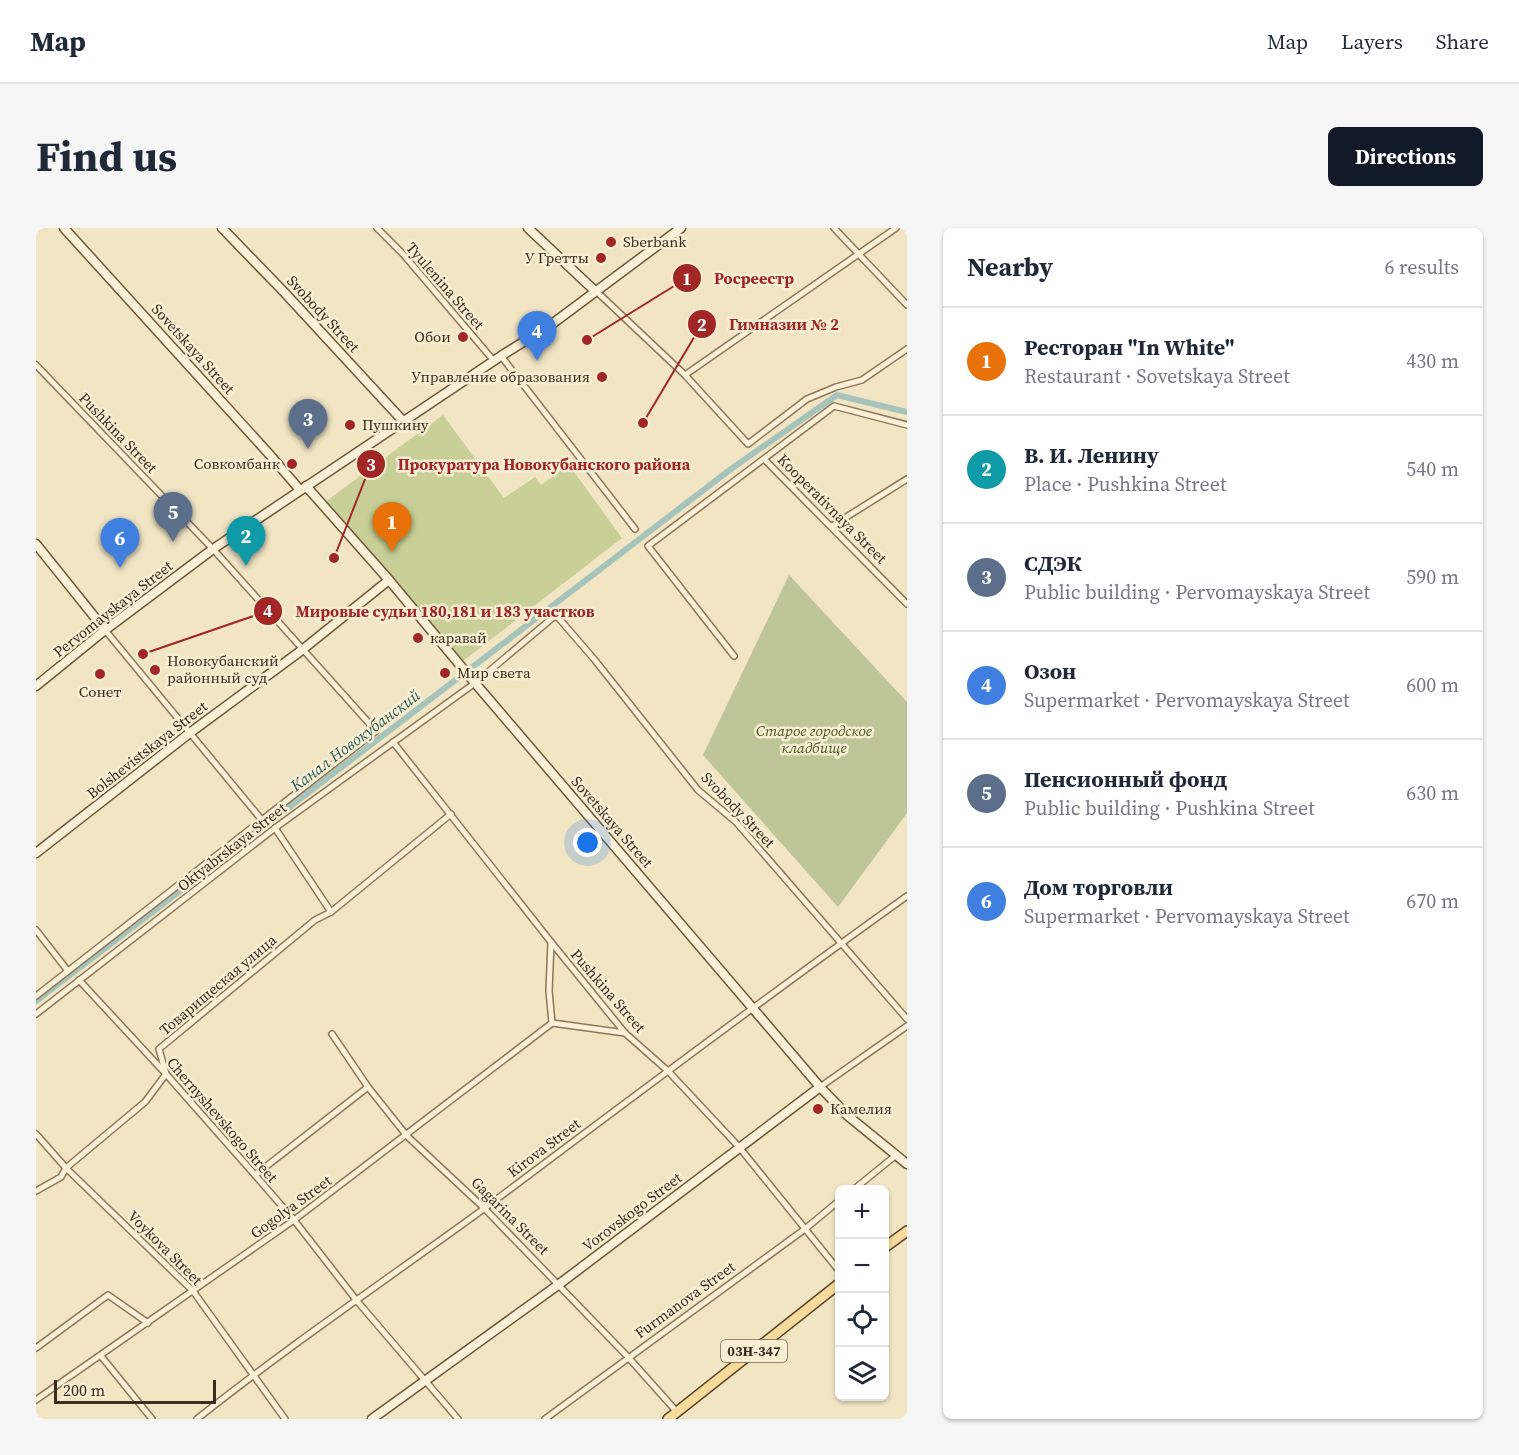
<!DOCTYPE html>
<html lang="en">
<head>
<meta charset="utf-8">
<style>
	body { margin:0; font-family:"Source Serif 4",serif; background:#f6f6f7; color:#1f2937 }
	.controls { position:absolute; right:18px; bottom:18px; display:grid; overflow:hidden; border-radius:9px; box-shadow:0 2px 4px #0004 }
	.controls button { width:54px; height:54px; display:grid; place-items:center; padding:0; border:0; border-bottom:2px solid #e0e1e3; background:#fff; color:#1f2937; font:30px sans-serif }
	.scale { position:absolute; left:18px; bottom:15px; width:162px; box-sizing:border-box; padding-left:6px; border:3px solid #3d2d1e; border-top:0; font-size:16px; line-height:21px; white-space:nowrap; color:#3d2d1e; -webkit-text-stroke:4px #f8eed4; paint-order:stroke }
	.you { position:absolute; left:552px; top:615px; width:21px; height:21px; margin:-15px; border:4px solid #fff; border-radius:50%; background:#1a73e8; box-shadow:0 0 0 9px #1a73e833 }
	.badge { display:grid; place-items:center; width:39px; height:39px; border-radius:50%; background:#111827; color:#fff; font-size:20px; font-weight:700 }
	.pin { position:absolute; translate:-50% -50px; filter:drop-shadow(0 2px 3px #0008) }
	.pin::after { content:''; position:absolute; top:32px; width:21px; height:18px; background:inherit; clip-path:polygon(0 0,100% 0,50% 100%) }
	.list { margin:0; padding:0; list-style:none }
	h2 { display:flex; justify-content:space-between; align-items:center; height:78px; margin:0; padding:0 24px; font-size:26px }
	h2 small { font-size:20px; font-weight:400; color:#747a83 }
	.list li { display:grid; grid-template-columns:39px 1fr auto; gap:18px; align-items:center; box-sizing:border-box; height:108px; padding:0 24px; border-top:2px solid #e0e1e3 }
	.list b { display:block; font-size:22px; white-space:nowrap }
	.list p { margin:0; font-size:20px; white-space:nowrap; color:#747a83 }
	.list em { font-size:20px; font-style:normal; color:#747a83 }
	.icon { flex:none; width:33px; height:33px; fill:none; stroke:currentColor; stroke-width:2; stroke-linecap:round; stroke-linejoin:round }
	.map { position:relative; flex:none; width:871px; height:1191px; overflow:hidden; border-radius:9px }
	header { display:flex; align-items:center; gap:36px; box-sizing:border-box; height:84px; padding:0 30px; background:#fff; border-bottom:2px solid #e0e1e3 }
	header strong { font-size:28px }
	nav { display:flex; gap:33px; margin-inline-start:auto; font-size:21px }
	.intro { display:flex; align-items:center; justify-content:space-between; box-sizing:border-box; height:144px; padding:0 36px }
	h1 { margin:0; font-size:42px }
	.button { padding:15px 27px; border-radius:9px; background:#111827; color:#fff; font-size:21px; font-weight:700 }
	main { display:flex; gap:36px; padding:0 36px }
	aside { flex:1; background:#fff; border-radius:9px; box-shadow:0 2px 4px #0004 }
	.map>svg:first-child { display:block }
	.green { fill:#c9d097 }
	.cemetery { fill:#bec597 }
	.lines { fill:none; stroke-linecap:round; stroke-linejoin:round }
	.canal { stroke:#a6c4bc; stroke-width:6 }
	.street-casing { stroke:#8e7659; stroke-width:8 }
	.secondary-casing { stroke:#6f573c; stroke-width:11 }
	.primary-casing { stroke:#5b442d; stroke-width:12 }
	.street { stroke:#fbf1d8; stroke-width:5 }
	.secondary { stroke:#fbf1d8; stroke-width:8 }
	.primary { stroke:#f6db9a; stroke-width:9 }
	.poi-dot { fill:#a12625; stroke:#f8eed4; stroke-width:2 }
	.labels { text-anchor:middle; stroke-width:5; stroke-linejoin:round; paint-order:stroke }
	.shield { fill:#f8eed4; stroke:#756755; stroke-width:1.5 }
	.shield-label { font-size:14px; font-weight:bold; fill:#3d2d1e }
	.poi-label { font-size:15px; fill:#3d2d1e; stroke:#f8eed4; text-anchor:start }
	.street-label { font-size:15px; fill:#3d2d1e; stroke:#f8eed4 }
	.park-label { font-size:15px; font-style:italic; fill:#4b5a23; stroke:#f8eed4 }
	.water-label { font-size:16px; font-style:italic; fill:#2c5d5b; stroke:#f8eed4 }
	.leader { fill:none; stroke:#a12625; stroke-width:2 }
	.callout-dot { fill:#a12625; stroke:#f8eed4; stroke-width:2 }
	.mark-label { font-size:18px; text-anchor:middle; font-weight:bold; fill:#fff }
	.callout-label { font-size:16px; text-anchor:middle; font-weight:bold; fill:#a12625; stroke:#f8eed4; stroke-width:5; stroke-linejoin:round; paint-order:stroke }
</style>
</head>
<body>
<header>
<strong>Map</strong>
<nav><a>Map</a><a>Layers</a><a>Share</a></nav>
</header>
<div class="intro"><h1>Find us</h1><a class="button">Directions</a></div>
<main>
<div class="map">
<svg width="871" height="1191" viewBox="0 0 871 1191">
	<rect width="100%" height="100%" fill="#f1e5c4"/>
	<!-- green -->
	<path class="green" d="M 407,187 L 468,270 L 499,249 L 505,257 L 533,237 L 586,310 L 427,433 L 289,274 Z"/>
	<!-- cemetery -->
	<path class="cemetery" d="M 753,347 L 871,474 L 871,585 L 802,679 L 667,527 Z"/>
	<g class="lines">
		<!-- canal -->
		<path class="canal" d="M 0,773 L 695,241 L 801,167 L 871,184"/>
		<!-- street casing -->
		<g class="street-casing">
			<g id="street">
				<path d="M 341,0 L 367,26 L 458,133"/>
				<path d="M 798,0 L 871,77"/>
				<path d="M 560,63 L 649,147 L 712,216 L 771,171 L 800,159 L 826,152 L 871,121"/>
				<path d="M 465,128 L 599,301"/>
				<path d="M 0,137 L 177,321 L 340,503 L 0,768"/>
				<path d="M 649,147 L 860,0"/>
				<path d="M 728,231 L 871,376"/>
				<path d="M 796,298 L 871,251"/>
				<path d="M 69,402 L 225,591"/>
				<path d="M 698,428 L 612,318 L 798,178 L 871,197"/>
				<path d="M 357,514 L 515,714 L 589,805 L 632,843 L 703,919 L 804,1044"/>
				<path d="M 239,600 L 295,684"/>
				<path d="M 0,702 L 32,743"/>
				<path d="M 43,752 L 130,846 L 219,947 L 258,992 L 321,1073 L 422,1191"/>
				<path d="M 0,786 L 239,600 L 439,455 L 520,387 L 558,431 L 662,562 L 700,594 L 871,791"/>
				<path d="M 516,795 L 589,805"/>
				<path d="M 296,806 L 332,859 L 371,908 L 448,980 L 592,1129 L 641,1184"/>
				<path d="M 784,859 L 871,798"/>
				<path d="M 0,906 L 30,940 L 157,1063 L 249,1191"/>
				<path d="M 219,947 L 332,859"/>
				<path d="M 817,962 L 859,928"/>
				<path d="M 0,963 L 25,949 L 30,940 L 109,874 L 130,846 L 123,821 L 279,692 L 295,684 L 415,586"/>
				<path d="M 0,1120 L 72,1067 L 112,1095"/>
				<path d="M 65,1128 L 116,1191"/>
				<path d="M 0,1172 L 258,992 L 516,795 L 513,763 L 515,714"/>
				<path d="M 161,1191 C 254,1117 353,1050 449,980 C 589,875 728,770 871,668"/>
				<path d="M 509,1191 L 769,1001 L 804,972"/>
			</g>
		</g>
		<!-- secondary casing -->
		<g class="secondary-casing">
			<g id="secondary">
				<path d="M 28,0 L 234,227 L 264,262"/>
				<path d="M 186,0 L 248,64 L 367,193"/>
				<path d="M 492,0 L 559,63"/>
				<path d="M 270,258 L 353,352 L 439,455 L 784,859 L 812,888 L 871,936"/>
				<path d="M 0,316 L 69,402"/>
				<path d="M 0,458 L 69,402 L 177,321 L 465,128 L 516,96 L 645,0"/>
				<path d="M 0,625 L 155,504 L 266,422 L 353,352"/>
				<path d="M 336,1191 L 522,1057 L 784,859"/>
			</g>
		</g>
		<!-- primary casing -->
		<g class="primary-casing">
			<g id="primary">
				<path d="M 848,1020 L 871,1003"/>
				<path d="M 632,1191 L 804,1055"/>
			</g>
		</g>
		<!-- street -->
		<use href="#street" class="street"/>
		<!-- secondary -->
		<use href="#secondary" class="secondary"/>
		<!-- primary -->
		<use href="#primary" class="primary"/>
	</g>
	<!-- markers -->
	<g class="poi-dot">
		<circle cx="575" cy="14" r="6"/>
		<circle cx="565" cy="30" r="6"/>
		<circle cx="427" cy="109" r="6"/>
		<circle cx="566" cy="149" r="6"/>
		<circle cx="314" cy="197" r="6"/>
		<circle cx="256" cy="236" r="6"/>
		<circle cx="382" cy="410" r="6"/>
		<circle cx="119" cy="442" r="6"/>
		<circle cx="409" cy="445" r="6"/>
		<circle cx="64" cy="446" r="6"/>
		<circle cx="782" cy="881" r="6"/>
	</g>
	<g class="labels">
		<!-- shield labels -->
		<rect class="shield" x="685" y="1112" width="66" height="22" rx="4.5"/>
		<g class="shield-label">
			<text x="718" y="1128">03Н-347</text>
		</g>
		<!-- poi labels -->
		<g class="poi-label">
			<text x="587" y="19">Sberbank</text>
			<text x="553" y="35" text-anchor="end">У Гретты</text>
			<text x="415" y="114" text-anchor="end">Обои</text>
			<text x="554" y="154" text-anchor="end">Управление образования</text>
			<text x="326" y="202">Пушкину</text>
			<text x="244" y="241" text-anchor="end">Совкомбанк</text>
			<text x="394" y="415">каравай</text>
			<text x="131" y="438">Новокубанский<tspan x="131" dy="17">районный суд</tspan></text>
			<text x="421" y="450">Мир света</text>
			<text x="64" y="469" text-anchor="middle">Сонет</text>
			<text x="794" y="886">Камелия</text>
		</g>
		<!-- street labels -->
		<g class="street-label">
			<text transform="translate(409 58) rotate(49)" y="5">Tyulenina Street</text>
			<text transform="translate(287 86) rotate(47)" y="5">Svobody Street</text>
			<text transform="translate(157 121) rotate(48)" y="5">Sovetskaya Street</text>
			<text transform="translate(82 205) rotate(46)" y="5">Pushkina Street</text>
			<text transform="translate(796 281) rotate(45)" y="5">Kooperativnaya Street</text>
			<text transform="translate(77 381) rotate(-38)" y="5">Pervomayskaya Street</text>
			<text transform="translate(111 522) rotate(-38)" y="5">Bolshevistskaya Street</text>
			<text transform="translate(702 582) rotate(46)" y="5">Svobody Street</text>
			<text transform="translate(576 594) rotate(49)" y="5">Sovetskaya Street</text>
			<text transform="translate(196 619) rotate(-38)" y="5">Oktyabrskaya Street</text>
			<text transform="translate(182 757) rotate(-40)" y="5">Товарищеская улица</text>
			<text transform="translate(572 763) rotate(49)" y="5">Pushkina Street</text>
			<text transform="translate(186 892) rotate(49)" y="5">Chernyshevskogo Street</text>
			<text transform="translate(508 920) rotate(-37)" y="5">Kirova Street</text>
			<text transform="translate(255 979) rotate(-36)" y="5">Gogolya Street</text>
			<text transform="translate(596 984) rotate(-37)" y="5">Vorovskogo Street</text>
			<text transform="translate(474 988) rotate(45)" y="5">Gagarina Street</text>
			<text transform="translate(129 1020) rotate(45)" y="5">Voykova Street</text>
			<text transform="translate(649 1072) rotate(-36)" y="5">Furmanova Street</text>
		</g>
		<!-- park labels -->
		<g class="park-label">
			<text x="778" y="508">Старое городское<tspan x="778" dy="17">кладбище</tspan></text>
		</g>
		<!-- water labels -->
		<g class="water-label">
			<text transform="translate(319 512) rotate(-37)" y="6">Канал Новокубанский</text>
		</g>
	</g>
	<!-- callouts -->
	<path class="leader" d="M551 112L651 50M607 195L666 96M298 330L335 236M107 426L232 383"/>
	<g class="callout-dot">
		<circle cx="551" cy="112" r="6"/>
		<circle cx="607" cy="195" r="6"/>
		<circle cx="298" cy="330" r="6"/>
		<circle cx="107" cy="426" r="6"/>
		<circle cx="651" cy="50" r="15"/>
		<circle cx="666" cy="96" r="15"/>
		<circle cx="335" cy="236" r="15"/>
		<circle cx="232" cy="383" r="15"/>
	</g>
	<g class="mark-label">
		<text x="651" y="57">1</text>
		<text x="666" y="103">2</text>
		<text x="335" y="243">3</text>
		<text x="232" y="389">4</text>
	</g>
	<g class="callout-label">
		<text x="718" y="56">Росреестр</text>
		<text x="748" y="102">Гимназии № 2</text>
		<text x="508" y="242">Прокуратура Новокубанского района</text>
		<text x="409" y="389">Мировые судьи 180,181 и 183 участков</text>
	</g>
</svg>
<div class="controls">
<button>+</button>
<button>−</button>
<button><svg class="icon" aria-label="locate" viewBox="0 0 24 24"><circle cx="12" cy="12" r="6"/><path d="M12 2v4M12 18v4M2 12h4M18 12h4"/></svg></button>
<button><svg class="icon" aria-label="layers" viewBox="0 0 24 24"><path d="M12 4l9 5-9 5-9-5zM3 14l9 5 9-5"/></svg></button>
</div>
<div class="scale">200 m</div>
<div class="you"></div>
<div class="pin badge" style="left:356px;top:324px;background:#e8710a">1</div>
<div class="pin badge" style="left:210px;top:338px;background:#0f9aa8">2</div>
<div class="pin badge" style="left:272px;top:221px;background:#5c6f8a">3</div>
<div class="pin badge" style="left:501px;top:133px;background:#3f7fe0">4</div>
<div class="pin badge" style="left:137px;top:314px;background:#5c6f8a">5</div>
<div class="pin badge" style="left:84px;top:340px;background:#3f7fe0">6</div>
</div>
<aside>
<h2>Nearby<small>6 results</small></h2>
<ul class="list">
<li><span class="badge" style="background:#e8710a">1</span><div><b>Ресторан &quot;In White&quot;</b><p>Restaurant · Sovetskaya Street</p></div><em>430 m</em></li>
<li><span class="badge" style="background:#0f9aa8">2</span><div><b>В. И. Ленину</b><p>Place · Pushkina Street</p></div><em>540 m</em></li>
<li><span class="badge" style="background:#5c6f8a">3</span><div><b>СДЭК</b><p>Public building · Pervomayskaya Street</p></div><em>590 m</em></li>
<li><span class="badge" style="background:#3f7fe0">4</span><div><b>Озон</b><p>Supermarket · Pervomayskaya Street</p></div><em>600 m</em></li>
<li><span class="badge" style="background:#5c6f8a">5</span><div><b>Пенсионный фонд</b><p>Public building · Pushkina Street</p></div><em>630 m</em></li>
<li><span class="badge" style="background:#3f7fe0">6</span><div><b>Дом торговли</b><p>Supermarket · Pervomayskaya Street</p></div><em>670 m</em></li>
</ul>
</aside>
</main>
</body>
</html>
